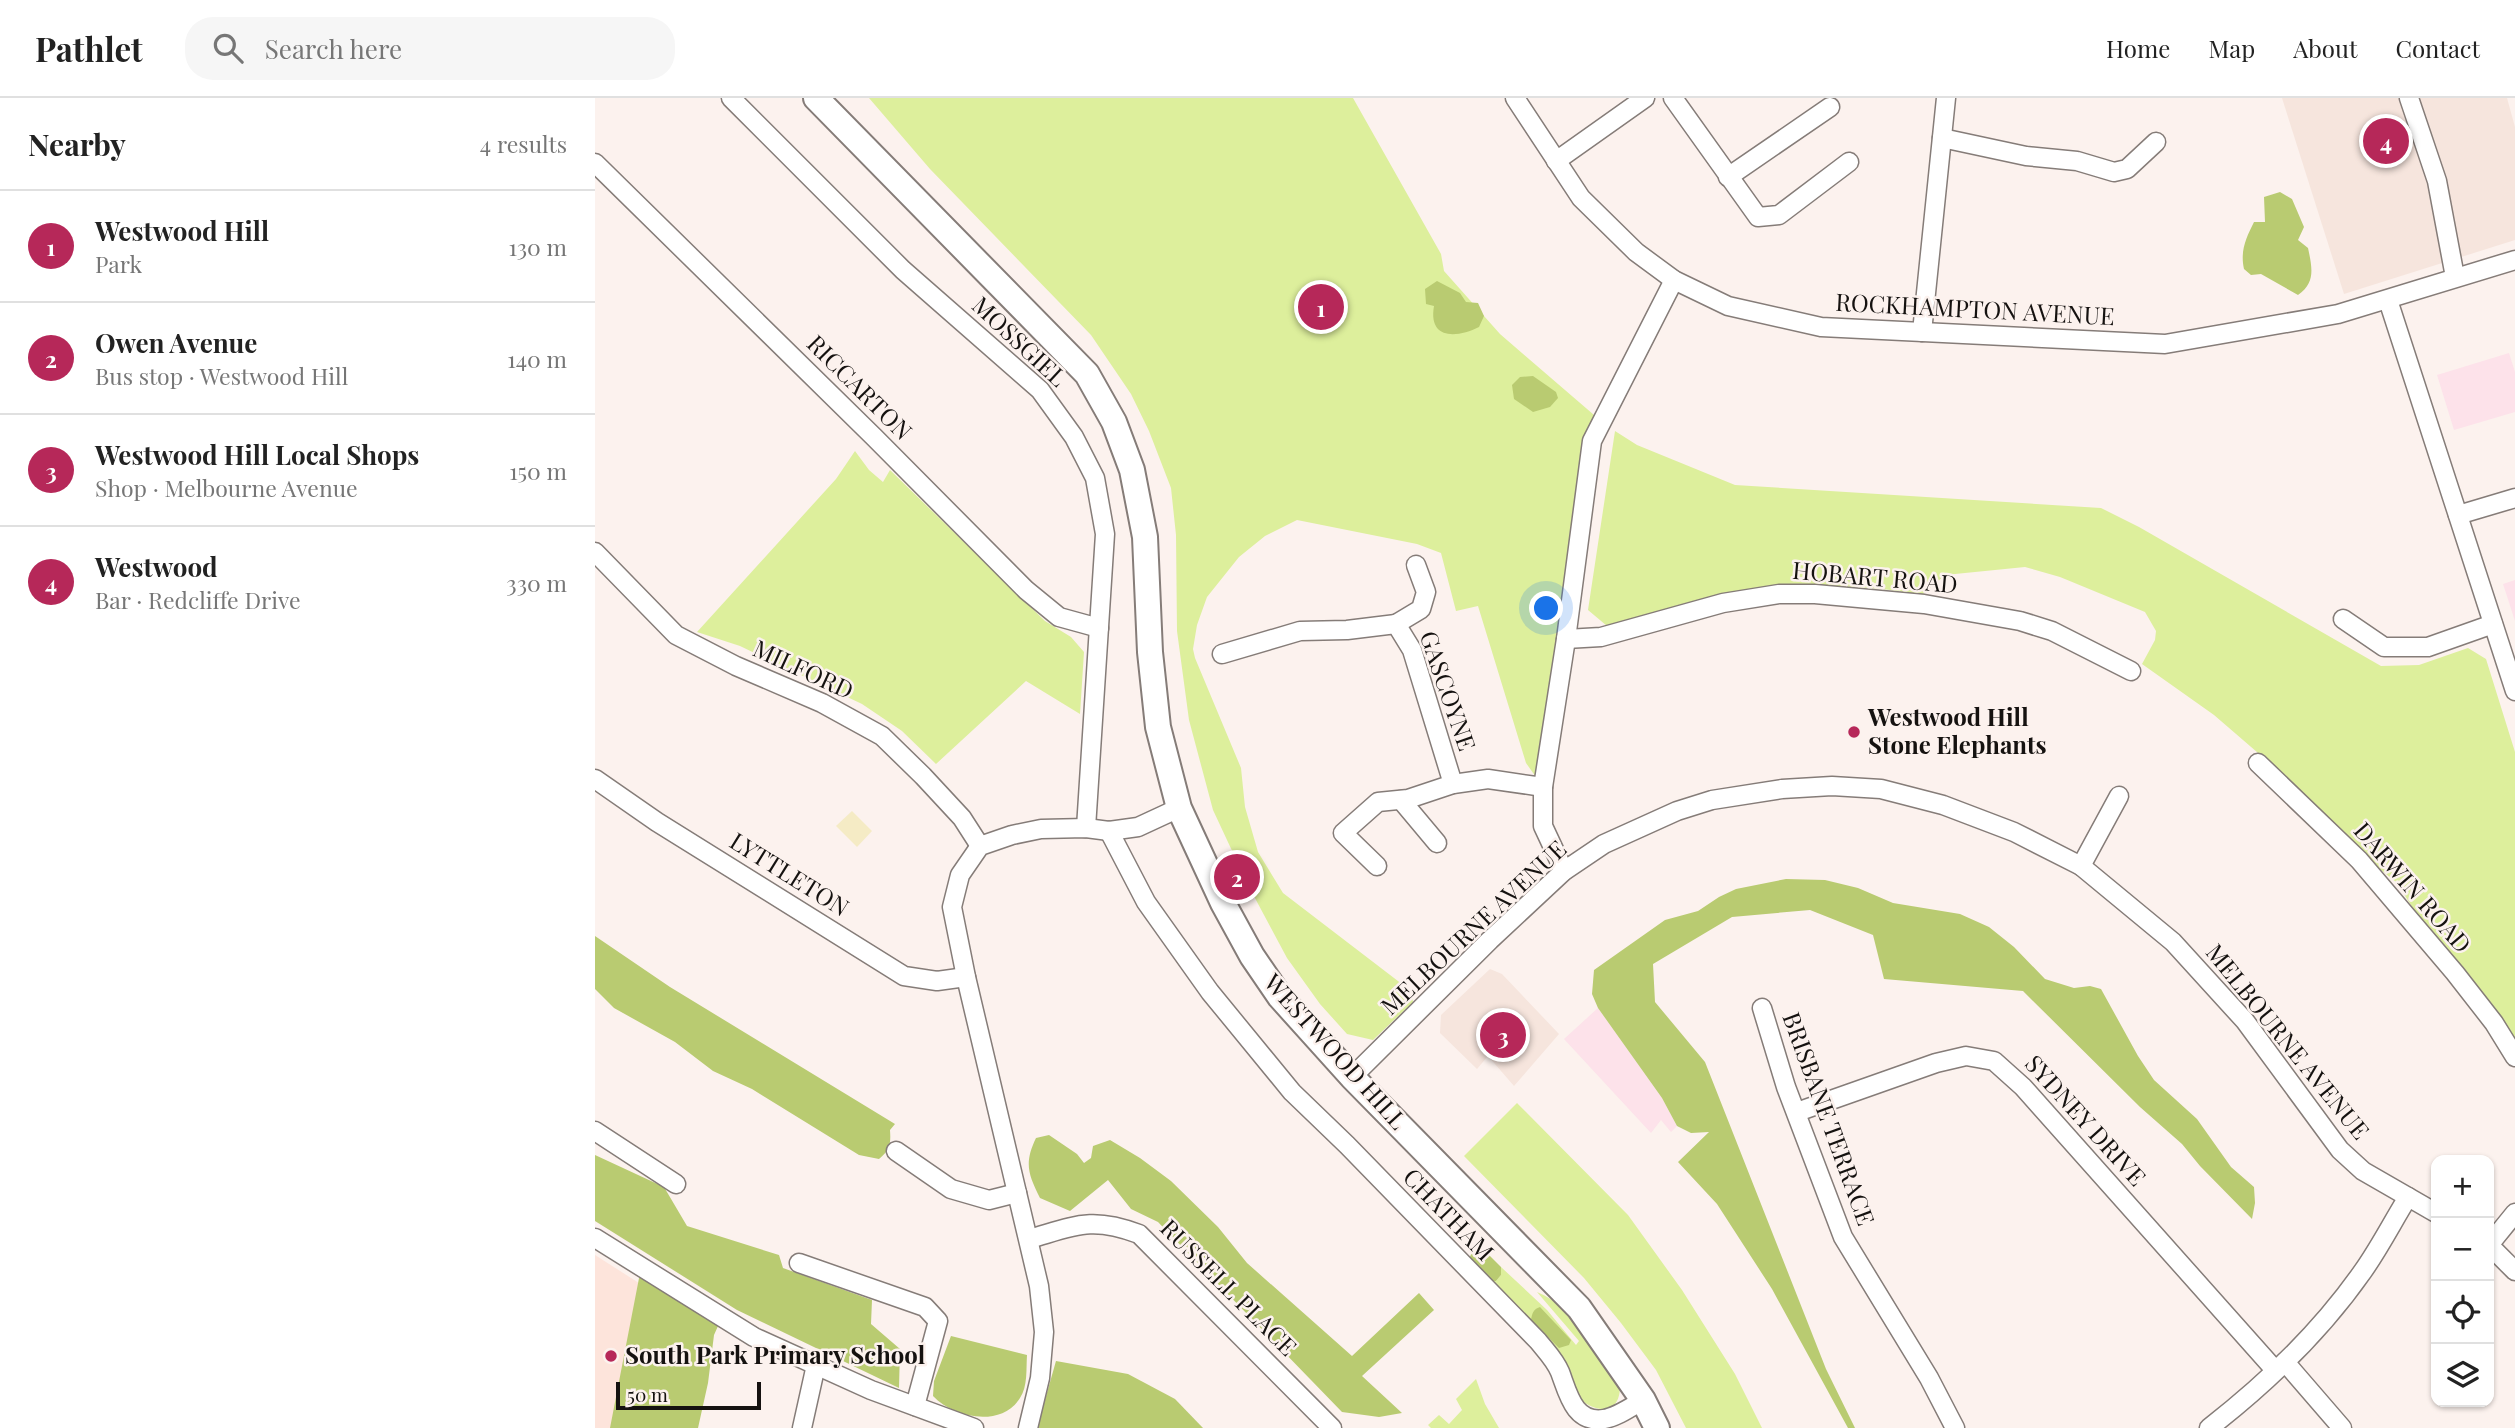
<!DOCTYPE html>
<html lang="en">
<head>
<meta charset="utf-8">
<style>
	body { margin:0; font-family:"Playfair Display",serif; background:#f6f6f6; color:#222 }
	.controls { position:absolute; right:21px; bottom:21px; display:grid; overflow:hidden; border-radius:14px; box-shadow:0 2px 5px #0004 }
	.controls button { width:63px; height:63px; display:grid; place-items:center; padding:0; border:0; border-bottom:2px solid #e0e0e0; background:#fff; color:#222; font:35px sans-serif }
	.scale { position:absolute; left:21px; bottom:18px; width:145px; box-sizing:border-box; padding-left:7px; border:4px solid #151210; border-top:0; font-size:19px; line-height:24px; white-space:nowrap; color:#151210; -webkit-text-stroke:5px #fcf2ee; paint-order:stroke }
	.you { position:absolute; left:952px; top:511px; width:24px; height:24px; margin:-18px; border:5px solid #fff; border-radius:50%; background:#1a73e8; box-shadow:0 0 0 10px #1a73e833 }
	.badge { display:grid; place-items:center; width:46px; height:46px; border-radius:50%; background:#b62859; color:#fff; font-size:23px; font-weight:700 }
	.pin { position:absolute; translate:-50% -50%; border:4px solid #fff; box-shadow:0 2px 7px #0006 }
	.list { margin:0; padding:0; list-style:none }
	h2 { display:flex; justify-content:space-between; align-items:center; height:91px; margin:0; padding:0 28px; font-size:30px }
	h2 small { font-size:23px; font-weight:400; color:#767676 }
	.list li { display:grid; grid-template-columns:46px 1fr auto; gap:21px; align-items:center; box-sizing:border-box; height:112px; padding:0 28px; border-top:2px solid #e0e0e0 }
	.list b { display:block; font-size:26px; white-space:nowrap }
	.list p { margin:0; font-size:23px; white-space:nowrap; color:#767676 }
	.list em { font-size:23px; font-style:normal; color:#767676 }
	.icon { flex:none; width:38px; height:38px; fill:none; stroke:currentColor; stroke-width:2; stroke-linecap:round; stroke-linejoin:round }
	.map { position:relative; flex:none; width:1920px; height:1330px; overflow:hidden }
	header { display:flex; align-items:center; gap:42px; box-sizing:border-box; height:98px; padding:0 35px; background:#fff; border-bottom:2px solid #e0e0e0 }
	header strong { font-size:33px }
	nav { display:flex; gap:38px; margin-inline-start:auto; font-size:24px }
	.search { width:490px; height:63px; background:#f6f6f6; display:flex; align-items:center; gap:18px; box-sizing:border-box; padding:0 24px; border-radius:28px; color:#767676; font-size:26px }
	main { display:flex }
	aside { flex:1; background:#fff }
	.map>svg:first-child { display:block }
	.built { fill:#f6e5dd }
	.industrial { fill:#fde2ea }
	.education { fill:#fde4db }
	.green { fill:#ddef9c }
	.forest { fill:#b9cb71 }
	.sand { fill:#f5ebc5 }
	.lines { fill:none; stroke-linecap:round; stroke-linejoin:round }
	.street-casing { stroke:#857c78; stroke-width:21 }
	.secondary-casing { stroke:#857c78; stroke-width:28 }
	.street { stroke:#fff; stroke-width:18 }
	.secondary { stroke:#fff; stroke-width:24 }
	.poi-dot { fill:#b62859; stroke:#fcf2ee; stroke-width:2.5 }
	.labels { text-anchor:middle; stroke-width:5; stroke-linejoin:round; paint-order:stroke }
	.street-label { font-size:24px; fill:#151210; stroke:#fcf2ee }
	.poi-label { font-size:24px; font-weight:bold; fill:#151210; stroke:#fcf2ee; text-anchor:start }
</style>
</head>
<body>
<header>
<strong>Pathlet</strong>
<div class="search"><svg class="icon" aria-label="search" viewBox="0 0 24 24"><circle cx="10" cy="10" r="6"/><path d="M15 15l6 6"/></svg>Search here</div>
<nav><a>Home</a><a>Map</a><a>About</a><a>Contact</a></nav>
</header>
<main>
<aside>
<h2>Nearby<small>4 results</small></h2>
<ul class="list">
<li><span class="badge">1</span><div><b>Westwood Hill</b><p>Park</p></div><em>130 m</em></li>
<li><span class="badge">2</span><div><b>Owen Avenue</b><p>Bus stop · Westwood Hill</p></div><em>140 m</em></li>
<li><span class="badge">3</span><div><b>Westwood Hill Local Shops</b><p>Shop · Melbourne Avenue</p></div><em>150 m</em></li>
<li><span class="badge">4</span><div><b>Westwood</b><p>Bar · Redcliffe Drive</p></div><em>330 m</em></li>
</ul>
</aside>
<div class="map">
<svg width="1920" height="1330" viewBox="0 0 1920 1330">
	<rect width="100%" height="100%" fill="#fcf2ee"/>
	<!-- built -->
	<g class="built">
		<path d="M 1687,0 L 1912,0 L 1920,29 L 1920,142 L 1749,196 Z"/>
		<path d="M 895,871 L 907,876 L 964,936 L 919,988 L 893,958 L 882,971 L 845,935 L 846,917 Z"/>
	</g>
	<!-- industrial -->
	<g class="industrial">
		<path d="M 1914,255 L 1920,274 L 1920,314 L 1859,332 L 1842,277 Z"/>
		<path d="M 1920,482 L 1920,523 L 1908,486 Z"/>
		<path d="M 1003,910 L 1067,1000 L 1082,1028 L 1076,1034 L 1066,1022 L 1056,1035 L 969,941 Z"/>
	</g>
	<!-- education -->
	<path class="education" d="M 0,1157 L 47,1187 L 18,1330 L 0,1330 Z"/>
	<!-- green -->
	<g class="green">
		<path d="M 274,0 L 758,0 L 846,156 L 849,173 L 905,236 L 1006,323 L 948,689 L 931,665 L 883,508 L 861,513 L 846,455 L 822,446 L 702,422 L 670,438 L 644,459 L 612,499 L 602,527 L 598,551 L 600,560 L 646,670 L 650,709 L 663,754 L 688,795 L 816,893 L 818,904 L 778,942 L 752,936 L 725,906 L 692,860 L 653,787 L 618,712 L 594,622 L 582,533 L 581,437 L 576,390 L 554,333 L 536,296 L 496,237 L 335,71 Z"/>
		<path d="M 1020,333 L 1042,347 L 1140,387 L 1506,410 L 1544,429 L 1786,568 L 1824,567 L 1873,550 L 1891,561 L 1920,654 L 1920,947 L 1860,875 L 1801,784 L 1771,760 L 1677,667 L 1619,617 L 1547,566 L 1560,542 L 1561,533 L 1550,514 L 1465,479 L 1430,469 L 1350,477 L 1327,497 C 1219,476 1115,497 1012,528 L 993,512 Z"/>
		<path d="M 260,353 L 274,372 L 288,384 L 295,372 L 450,523 L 476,539 L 489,554 L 485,616 L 431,583 L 341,666 L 307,633 L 267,606 L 145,548 L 102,534 L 241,381 Z"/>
		<path d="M 922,1005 L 1033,1117 L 1087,1192 L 1140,1276 L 1167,1330 L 1091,1330 L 1061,1272 L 1026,1225 L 989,1180 L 869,1058 Z"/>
		<path d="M 906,1169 L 952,1212 L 981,1247 L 984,1243 L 942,1194 C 980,1209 1003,1256 1025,1288 C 1025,1316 1004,1316 986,1302 L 896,1183 L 901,1183 L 906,1177 Z"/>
		<path d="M 881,1281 L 890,1306 L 904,1330 L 836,1330 L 833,1327 L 844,1317 L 854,1326 L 867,1312 L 861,1301 Z"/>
	</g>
	<!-- forest -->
	<g class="forest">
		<path d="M 1685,94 L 1697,101 L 1709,129 L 1703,142 L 1713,150 C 1717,169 1721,185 1703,197 L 1666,176 L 1656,177 L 1649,171 C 1645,153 1651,140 1659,124 L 1670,124 L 1669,99 Z"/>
		<path d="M 842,183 L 865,195 L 871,204 L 883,205 L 889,218 L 884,229 C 862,240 833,242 839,208 L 831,206 L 830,191 Z"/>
		<path d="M 938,278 L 961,294 L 963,300 L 955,309 L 938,314 L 919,301 L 917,287 L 925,279 Z"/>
		<path d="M 1191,781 L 1230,782 L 1263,790 L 1298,805 L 1365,816 L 1394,829 L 1419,849 L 1450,881 L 1479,890 L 1495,888 L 1506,891 L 1543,958 L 1559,982 L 1602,1021 L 1636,1069 L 1659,1089 L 1660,1105 L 1657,1121 L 1605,1068 L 1587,1046 L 1545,1009 L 1428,893 L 1289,881 L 1278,837 L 1215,812 L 1137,819 L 1058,866 L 1060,904 L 1110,964 L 1231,1271 L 1260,1330 L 1253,1330 L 1177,1191 L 1122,1106 L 1083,1064 L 1114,1034 L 1096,1035 L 1082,1028 L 1067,1000 L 1003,910 L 997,896 L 999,872 L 1070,822 L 1103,813 L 1124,799 L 1141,791 Z"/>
		<path d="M 0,838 L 75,889 L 300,1026 L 295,1032 C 296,1046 295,1052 284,1061 L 264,1057 L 157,991 L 118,973 L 80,944 L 19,910 L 0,891 Z"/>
		<path d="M 454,1037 L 482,1056 L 489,1065 L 496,1060 L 498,1048 L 515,1042 L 545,1060 L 576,1083 L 623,1129 L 652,1165 L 757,1258 L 824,1195 L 839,1212 L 767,1278 L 807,1315 L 784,1319 L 747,1314 L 563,1124 L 536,1111 L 513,1082 L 475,1113 L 445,1100 C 433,1076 429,1065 441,1040 Z"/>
		<path d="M 0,1057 L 69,1089 L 92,1128 L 184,1157 L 188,1170 L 277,1202 L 276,1226 L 305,1251 L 304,1290 L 142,1212 L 0,1123 Z"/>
		<path d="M 887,1150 L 906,1169 L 906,1177 L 901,1183 L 896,1183 L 874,1161 L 878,1152 Z"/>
		<path d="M 45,1175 L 127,1219 L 119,1237 L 113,1285 L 103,1330 L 15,1330 Z"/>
		<path d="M 945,1209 L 976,1242 L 974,1247 L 964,1250 L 936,1222 C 937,1216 938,1211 945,1209 Z"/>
		<path d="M 356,1238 L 432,1257 C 431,1271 433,1288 425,1300 C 406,1330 359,1320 338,1298 L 339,1283 Z"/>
		<path d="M 461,1263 L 533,1276 L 580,1301 L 608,1330 L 442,1330 Z"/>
	</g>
	<!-- sand -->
	<path class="sand" d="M 257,713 L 277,733 L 262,749 L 241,728 Z"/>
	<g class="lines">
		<!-- street casing -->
		<g class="street-casing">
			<g id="street">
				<path d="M 136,0 L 308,172 L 445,292 L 479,339 L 500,380 L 510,436 L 491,730"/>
				<path d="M 920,0 L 986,100 L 1041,154 L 1079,182 L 1133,208 L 1226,229 L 1570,246 L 1743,216 L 1920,162"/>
				<path d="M 1078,0 L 1163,119 L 1184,117 L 1254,64"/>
				<path d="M 1814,0 L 1842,83 L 1860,179"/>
				<path d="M 1347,40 L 1431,58 L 1482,63 L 1519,74 L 1532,71 L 1561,44"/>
				<path d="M 961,63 L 1050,0"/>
				<path d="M 0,65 L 279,339 L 431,492 L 464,519 L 504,530"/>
				<path d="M 1133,79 L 1235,9"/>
				<path d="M 1793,202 L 1920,593"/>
				<path d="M 1327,234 L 1351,0"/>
				<path d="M 1863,417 L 1920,400"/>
				<path d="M 0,454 L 81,537 L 141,568 L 227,605 L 287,638 L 328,678 L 367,720 L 385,748"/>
				<path d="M 1748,521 L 1789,549 L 1833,549 L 1898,526"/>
				<path d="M 801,526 L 826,511 L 831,494 L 821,467"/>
				<path d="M 971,541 L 1006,539 L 1128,505 L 1184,496 L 1220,496 L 1329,506 L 1425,523 L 1457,533 L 1536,573"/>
				<path d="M 627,556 L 705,533 L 752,532 L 801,526 L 817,552 L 858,686"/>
				<path d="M 1663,665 L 1764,762 L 1860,875 L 1899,925 L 1920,959"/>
				<path d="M 0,681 L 62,724 L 309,878 L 342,883 L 371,879"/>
				<path d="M 806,702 L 842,745"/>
				<path d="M 514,733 L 551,804 L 615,894 L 697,994 L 752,1047 L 943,1243 C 951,1253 960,1262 965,1274 C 973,1295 979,1326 1009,1321 C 1022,1319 1036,1309 1048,1302"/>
				<path d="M 782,768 L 748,735 L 783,704 L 813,701 L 858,686 L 893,681 L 948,689"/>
				<path d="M 1486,768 L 1524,698"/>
				<path d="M 969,773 L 948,728 L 948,689 L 971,541 L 997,343 L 1079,182"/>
				<path d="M 1167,910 L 1191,989 L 1248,1139 L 1334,1280 L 1360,1330"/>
				<path d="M 757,979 L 895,842 L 969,773 L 1009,746 L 1082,713 L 1117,702 L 1187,691 L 1237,688 L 1286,691 L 1348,707 L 1419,734 L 1486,768 L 1578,844 L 1650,923 L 1745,1052 L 1768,1073 L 1841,1115"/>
				<path d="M 1202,1014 L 1341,965 L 1371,958 L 1399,963 L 1428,989 L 1680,1272"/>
				<path d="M 0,1033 L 81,1086"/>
				<path d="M 301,1053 L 356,1091 L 394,1102 L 422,1095"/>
				<path d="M 0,1140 L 159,1239 L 276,1292 L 379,1330"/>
				<path d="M 434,1141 C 480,1128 496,1118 544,1136 L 737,1330"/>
				<path d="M 1894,1147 L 1920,1115"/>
				<path d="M 1894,1147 L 1920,1173"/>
				<path d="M 204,1165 L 330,1209 L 343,1223 L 320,1308"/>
				<path d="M 1690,1264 L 1747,1330"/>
				<path d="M 207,1330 L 221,1267"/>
				<path d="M 433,1330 L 445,1280 L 449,1234 L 444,1188 L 371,879 L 357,809 L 365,777 L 385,748 L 417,737 L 446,731 L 491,730 L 514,733 L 543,729 L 584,710"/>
				<path d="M 1614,1330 C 1672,1285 1726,1233 1768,1173 C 1785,1149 1798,1123 1813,1099"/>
			</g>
		</g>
		<!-- secondary casing -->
		<g class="secondary-casing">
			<path id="secondary" d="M 221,0 L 492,276 L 519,324 L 537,372 L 550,439 L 555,554 L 563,629 L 584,710 L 628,805 L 657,858 L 685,899 L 757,979 L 984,1210 L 1048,1302 L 1062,1330"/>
		</g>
		<!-- street -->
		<use href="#street" class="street"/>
		<!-- secondary -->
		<use href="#secondary" class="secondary"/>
	</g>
	<!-- markers -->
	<g class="poi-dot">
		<circle cx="1259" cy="634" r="7"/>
		<circle cx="16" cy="1258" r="7"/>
	</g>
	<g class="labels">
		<!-- street labels -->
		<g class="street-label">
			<text transform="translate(1380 212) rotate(3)" y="8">ROCKHAMPTON AVENUE</text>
			<text transform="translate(424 244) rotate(43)" y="8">MOSSGIEL</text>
			<text transform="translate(264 290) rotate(45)" y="8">RICCARTON</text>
			<text transform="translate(1280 480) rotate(5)" y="8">HOBART ROAD</text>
			<text transform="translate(208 572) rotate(25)" y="8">MILFORD</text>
			<text transform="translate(852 593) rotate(71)" y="8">GASCOYNE</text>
			<text transform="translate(194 777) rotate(32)" y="8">LYTTLETON</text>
			<text transform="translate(1817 790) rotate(49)" y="8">DARWIN ROAD</text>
			<text transform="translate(879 830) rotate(-43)" y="8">MELBOURNE AVENUE</text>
			<text transform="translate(1692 944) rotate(51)" y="8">MELBOURNE AVENUE</text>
			<text transform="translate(740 954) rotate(48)" y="8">WESTWOOD HILL</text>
			<text transform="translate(1233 1021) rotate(70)" y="8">BRISBANE TERRACE</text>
			<text transform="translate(1490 1023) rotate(48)" y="8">SYDNEY DRIVE</text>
			<text transform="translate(853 1117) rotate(46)" y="8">CHATHAM</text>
			<text transform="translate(633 1190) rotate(45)" y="8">RUSSELL PLACE</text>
		</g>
		<!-- poi labels -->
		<g class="poi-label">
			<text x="1273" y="628">Westwood Hill<tspan x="1273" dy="28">Stone Elephants</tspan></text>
			<text x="30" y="1266">South Park Primary School</text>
		</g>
	</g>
</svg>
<div class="controls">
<button>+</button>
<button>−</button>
<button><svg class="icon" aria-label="locate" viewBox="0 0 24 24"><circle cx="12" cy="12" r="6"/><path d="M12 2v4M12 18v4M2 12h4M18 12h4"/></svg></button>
<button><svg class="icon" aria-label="layers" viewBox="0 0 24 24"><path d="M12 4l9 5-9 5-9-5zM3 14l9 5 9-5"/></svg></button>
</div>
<div class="scale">50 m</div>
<div class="you"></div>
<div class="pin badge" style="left:726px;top:209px">1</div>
<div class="pin badge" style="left:642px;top:779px">2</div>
<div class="pin badge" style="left:908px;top:937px">3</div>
<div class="pin badge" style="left:1791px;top:43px">4</div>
</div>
</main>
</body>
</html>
